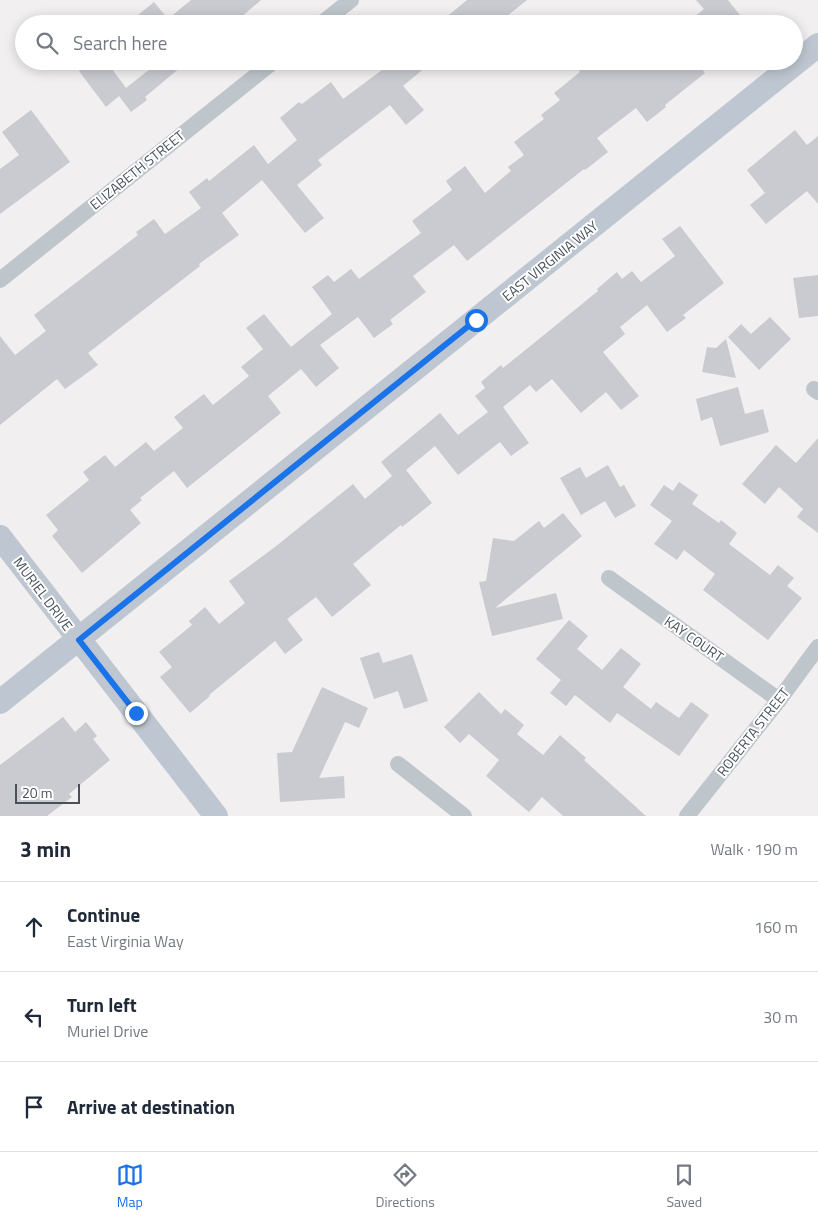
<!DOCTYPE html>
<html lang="en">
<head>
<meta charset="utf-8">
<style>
	body { margin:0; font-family:"Titillium Web",sans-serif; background:#f6f6f7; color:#1f2937 }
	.scale { position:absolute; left:15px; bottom:12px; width:65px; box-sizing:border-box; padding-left:5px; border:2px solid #48515a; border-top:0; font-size:14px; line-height:18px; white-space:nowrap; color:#48515a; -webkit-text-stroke:4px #fff; paint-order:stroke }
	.stop { position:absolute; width:15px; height:15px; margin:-11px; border:4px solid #1a73e8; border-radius:50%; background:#fff }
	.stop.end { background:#1a73e8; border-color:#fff; box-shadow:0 1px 5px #0008 }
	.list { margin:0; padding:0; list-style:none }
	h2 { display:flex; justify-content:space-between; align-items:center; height:65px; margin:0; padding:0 20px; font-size:21px }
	h2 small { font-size:16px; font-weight:400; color:#747a83 }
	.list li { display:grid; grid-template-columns:32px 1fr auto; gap:15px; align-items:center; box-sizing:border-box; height:90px; padding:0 20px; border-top:1px solid #e0e1e3 }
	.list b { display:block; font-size:19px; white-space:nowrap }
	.list p { margin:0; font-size:16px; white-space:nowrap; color:#747a83 }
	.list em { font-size:16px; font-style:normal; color:#747a83 }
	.icon { flex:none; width:28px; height:28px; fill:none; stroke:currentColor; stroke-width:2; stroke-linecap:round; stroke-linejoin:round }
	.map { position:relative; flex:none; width:818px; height:816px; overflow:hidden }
	.search { position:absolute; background:#fff; box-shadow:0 2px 12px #0003; left:15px; right:15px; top:15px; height:55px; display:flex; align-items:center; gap:12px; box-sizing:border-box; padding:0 18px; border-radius:28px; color:#747a83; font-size:19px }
	.sheet { height:335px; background:#fff }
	nav { display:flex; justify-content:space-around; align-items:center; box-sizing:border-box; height:70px; border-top:1px solid #e0e1e3; background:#fff; font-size:14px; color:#747a83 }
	nav a { display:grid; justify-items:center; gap:2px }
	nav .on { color:#1a73e8 }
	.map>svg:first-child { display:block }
	.building { fill:#c9cbd1 }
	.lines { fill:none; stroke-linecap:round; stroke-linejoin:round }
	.street { stroke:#bec6cc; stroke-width:16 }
	.secondary { stroke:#bec7d1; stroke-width:24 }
	.route { stroke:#1a73e8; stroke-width:6 }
	.labels { text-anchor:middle; stroke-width:4; stroke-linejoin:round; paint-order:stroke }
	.street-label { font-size:14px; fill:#48515a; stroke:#fff }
</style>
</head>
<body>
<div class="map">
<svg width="818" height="816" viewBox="0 0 818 816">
	<rect width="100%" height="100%" fill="#f1efef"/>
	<!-- building -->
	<g class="building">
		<path d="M 191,0 L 261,0 L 233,24 L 127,24 L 154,2 L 168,19 Z"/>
		<path d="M 467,0 L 527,0 L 497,24 L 438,24 Z"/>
		<path d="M 696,0 L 728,0 L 747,24 L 686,24 L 704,9 Z"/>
		<path d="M 92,61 L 106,61 L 126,88 L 160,61 L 188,61 L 145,97 L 147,100 L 131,112 L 119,96 L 106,107 L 79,71 Z"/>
		<path d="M 375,61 L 433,61 L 403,86 L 424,110 L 406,125 L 390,105 L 318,160 L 322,165 L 297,185 L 324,218 L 305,233 L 262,180 L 222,213 L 239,235 L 199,264 L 200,266 L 88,353 L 98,365 L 65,389 L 57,379 L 0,425 L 0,336 L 15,355 L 46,331 L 34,315 L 138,235 L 136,232 L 154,219 L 165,234 L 201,208 L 189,192 L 207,178 L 209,181 L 254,145 L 268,164 L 297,140 L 280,118 L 299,102 L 302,104 L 331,82 L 343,99 L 382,70 Z"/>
		<path d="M 588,61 L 696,61 L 705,73 L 665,105 L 666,107 L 647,122 L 636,108 L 597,138 L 608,152 L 585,170 L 584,169 L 467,261 L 454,245 L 413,276 L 426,292 L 390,320 L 393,324 L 374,338 L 358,317 L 320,345 L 339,368 L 316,387 L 301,369 L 268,396 L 281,413 L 187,488 L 174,471 L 140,498 L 142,500 L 130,510 L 141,523 L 82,573 L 52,536 L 58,530 L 46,515 L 89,480 L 83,472 L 105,455 L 115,467 L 146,442 L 154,451 L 183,428 L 174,417 L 204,394 L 213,405 L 249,376 L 241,367 L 263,349 L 246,328 L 264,314 L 291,347 L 332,314 L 312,287 L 328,275 L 334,282 L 351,269 L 359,279 L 421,233 L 412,221 L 452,190 L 446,181 L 465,166 L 485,193 L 511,171 L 508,167 L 524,155 L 514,142 L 544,119 L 541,115 L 560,100 L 554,93 L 580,72 L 578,69 Z"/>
		<path d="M 31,110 L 70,162 L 0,214 L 0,169 L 19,155 L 2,132 Z"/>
		<path d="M 795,130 L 807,145 L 818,136 L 818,204 L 807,191 L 766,224 L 750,205 L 765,193 L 747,170 Z"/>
		<path d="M 680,226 L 724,283 L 683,315 L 686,318 L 667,332 L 647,305 L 620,327 L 625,334 L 603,352 L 639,396 L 621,410 L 606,392 L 581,413 L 552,379 L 536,392 L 530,385 L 503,407 L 529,443 L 511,456 L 500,442 L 458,475 L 435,446 L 406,470 L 432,503 L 402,527 L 401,525 L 353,564 L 371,585 L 332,617 L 316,597 L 287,619 L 303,640 L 285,654 L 275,641 L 209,695 L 210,696 L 190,713 L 160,677 L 172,667 L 159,652 L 192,625 L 189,621 L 205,607 L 219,624 L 245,603 L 229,581 L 275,547 L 353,484 L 365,499 L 392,476 L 381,462 L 440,413 L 458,435 L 488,412 L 475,396 L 485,388 L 481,382 L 501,365 L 503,368 L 534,343 L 598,291 L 597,289 L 617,272 L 622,279 L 632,271 L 641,282 L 675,256 L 662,239 Z"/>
		<path d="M 818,275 L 818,316 L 799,318 L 793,278 Z"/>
		<path d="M 770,317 L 791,339 L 759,370 L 728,337 L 741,324 L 751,334 Z"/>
		<path d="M 726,339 L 736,378 L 702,372 L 707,347 L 716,348 Z"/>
		<path d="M 738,387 L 745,414 L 763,409 L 769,432 L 720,446 L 712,417 L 701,421 L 696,399 Z"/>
		<path d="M 818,438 L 818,533 L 797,517 L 803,509 L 779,487 L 765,504 L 742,484 L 776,445 L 796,463 Z"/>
		<path d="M 608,465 L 620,487 L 624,485 L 636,506 L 615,518 L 605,501 L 581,515 L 560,478 L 580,467 L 586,478 Z"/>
		<path d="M 679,482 L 698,495 L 692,504 L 719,523 L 721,520 L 737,533 L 729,544 L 770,575 L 778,565 L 794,578 L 787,586 L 802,598 L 768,640 L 703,590 L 715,574 L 684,550 L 677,560 L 654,544 L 672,521 L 650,505 L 664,485 L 673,491 Z"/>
		<path d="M 563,513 L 582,536 L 495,608 L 556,593 L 563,619 L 492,636 L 479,582 L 486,581 L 493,538 L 514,541 L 539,521 L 544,528 Z"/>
		<path d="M 569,620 L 588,636 L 577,649 L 602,670 L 621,648 L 641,664 L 623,687 L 651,709 L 656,702 L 679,718 L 691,702 L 709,715 L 679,756 L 617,713 L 610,723 L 575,695 L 566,706 L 550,693 L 561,680 L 536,659 Z"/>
		<path d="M 379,652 L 383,663 L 412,654 L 428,701 L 404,709 L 398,691 L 374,699 L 360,658 Z"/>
		<path d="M 322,687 L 368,708 L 359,728 L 345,722 L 319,778 L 344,776 L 345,798 L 280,802 L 277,753 L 292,752 Z"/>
		<path d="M 479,692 L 501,714 L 505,709 L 524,725 L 517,734 L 543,755 L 560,735 L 586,758 L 584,760 L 646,816 L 563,816 L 542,797 L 529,812 L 486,776 L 499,760 L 469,734 L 460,743 L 444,727 Z"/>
		<path d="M 63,717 L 75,732 L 86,722 L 97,736 L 93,739 L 110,760 L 69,794 L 72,797 L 47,816 L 0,816 L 0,765 Z"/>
	</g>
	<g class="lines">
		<!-- street -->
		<g class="street">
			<path d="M 321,24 L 351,0"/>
			<path d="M 0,280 L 274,61"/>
			<path d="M 814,389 L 818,392"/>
			<path d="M 609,578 L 779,700"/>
			<path d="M 398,764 L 464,816"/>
			<path d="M 687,816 L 779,700 L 818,647"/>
		</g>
		<!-- secondary -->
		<g class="secondary">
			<path d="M 0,537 L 216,816"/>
			<path d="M 0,702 L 818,45"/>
		</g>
	</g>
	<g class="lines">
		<!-- route -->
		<path class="route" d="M 136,713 L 79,640 L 476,320"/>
	</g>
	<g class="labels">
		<!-- street labels -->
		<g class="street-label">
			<text transform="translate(137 170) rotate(-39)" y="5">ELIZABETH STREET</text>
			<text transform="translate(550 261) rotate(-39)" y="5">EAST VIRGINIA WAY</text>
			<text transform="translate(43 594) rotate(53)" y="5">MURIEL DRIVE</text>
			<text transform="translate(694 639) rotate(35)" y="5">KAY COURT</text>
			<text transform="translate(753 732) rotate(-52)" y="5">ROBERTA STREET</text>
		</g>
	</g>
</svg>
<div class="scale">20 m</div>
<div class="stop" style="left:476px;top:320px"></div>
<div class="stop end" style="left:136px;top:713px"></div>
<div class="search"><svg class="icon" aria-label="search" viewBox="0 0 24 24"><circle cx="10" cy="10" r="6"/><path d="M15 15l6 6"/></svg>Search here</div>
</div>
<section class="sheet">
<h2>3 min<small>Walk · 190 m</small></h2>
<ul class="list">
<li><svg class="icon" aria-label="ahead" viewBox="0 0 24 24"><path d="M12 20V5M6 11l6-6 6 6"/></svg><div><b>Continue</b><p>East Virginia Way</p></div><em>160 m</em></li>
<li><svg class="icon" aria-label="left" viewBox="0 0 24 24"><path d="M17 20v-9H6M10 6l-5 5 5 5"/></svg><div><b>Turn left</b><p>Muriel Drive</p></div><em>30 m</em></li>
<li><svg class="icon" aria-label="arrive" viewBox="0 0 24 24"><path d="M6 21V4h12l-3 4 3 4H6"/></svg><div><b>Arrive at destination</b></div></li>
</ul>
</section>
<nav>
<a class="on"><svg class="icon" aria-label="map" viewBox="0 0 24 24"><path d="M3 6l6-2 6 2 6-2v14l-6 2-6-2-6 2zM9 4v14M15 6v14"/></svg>Map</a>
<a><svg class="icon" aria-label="directions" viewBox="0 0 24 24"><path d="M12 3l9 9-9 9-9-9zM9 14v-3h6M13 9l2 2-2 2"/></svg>Directions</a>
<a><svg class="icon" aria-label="saved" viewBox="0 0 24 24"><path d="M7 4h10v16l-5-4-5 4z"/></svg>Saved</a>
</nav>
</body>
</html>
